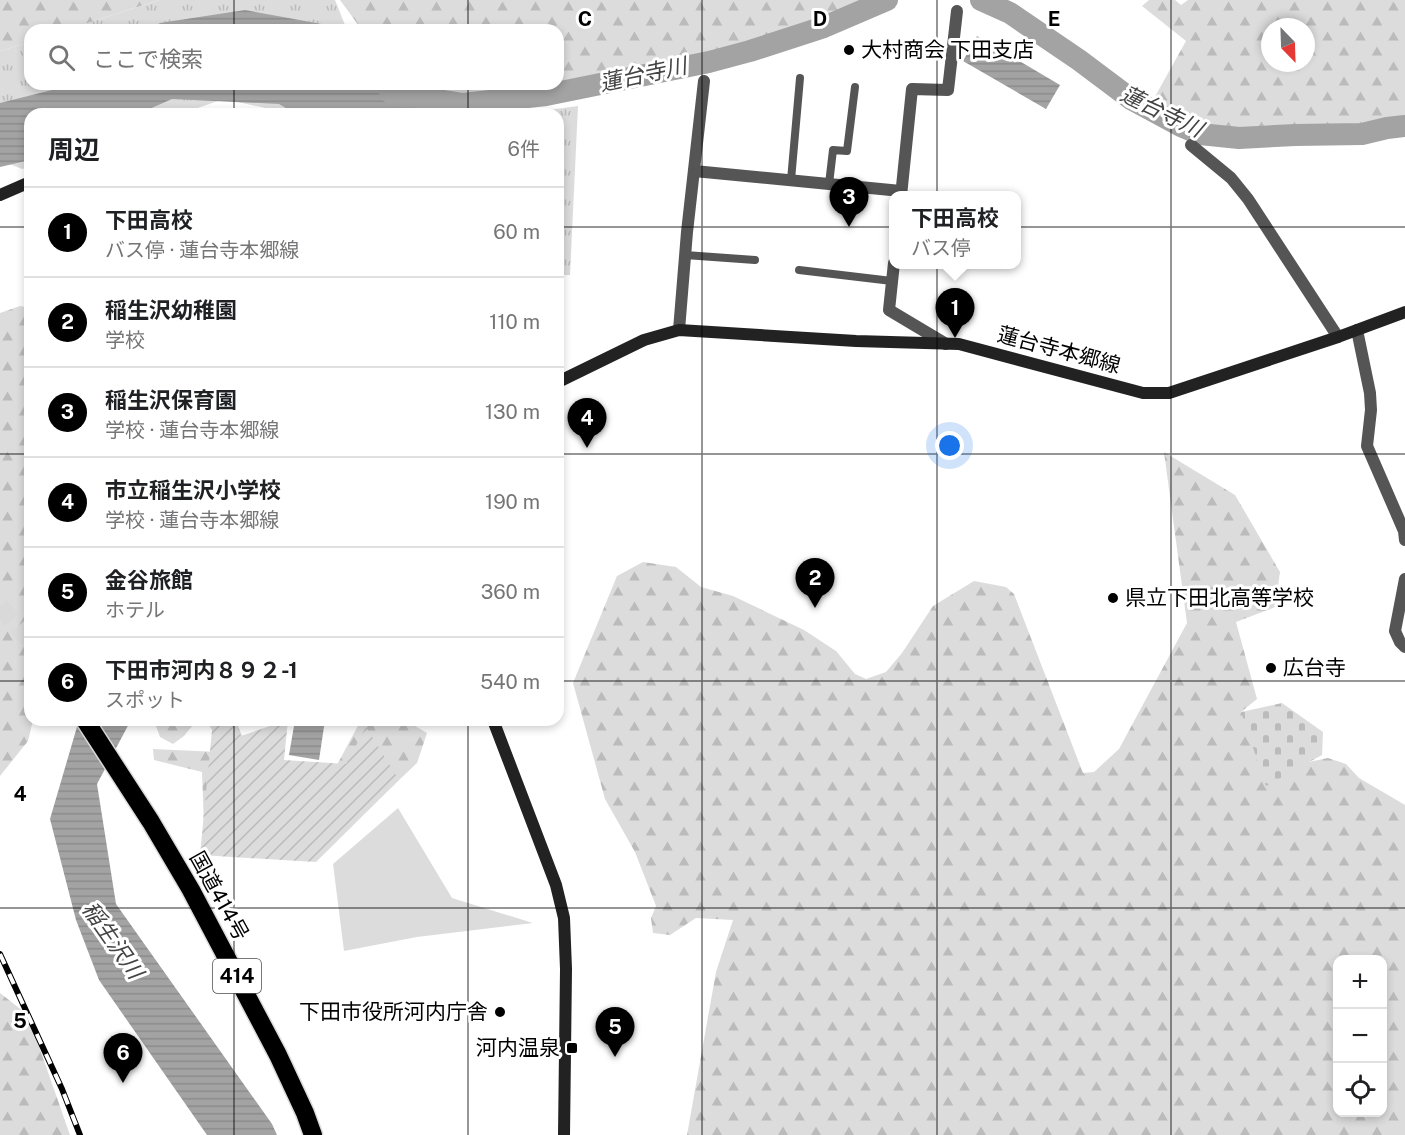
<!DOCTYPE html>
<html lang="ja">
<head>
<meta charset="utf-8">
<style>
	body { margin:0; font-family:"Public Sans","Noto Sans JP",sans-serif; background:#f6f6f6; color:#202124 }
	.controls { position:absolute; right:18px; bottom:18px; display:grid; overflow:hidden; border-radius:12px; box-shadow:0 3px 9px #0003 }
	.controls button { width:54px; height:54px; display:grid; place-items:center; padding:0; border:0; border-bottom:2px solid #e0e0e0; background:#fff; color:#202124; font:30px sans-serif }
	.compass { position:absolute; left:1261px; top:18px; width:54px; height:54px; border-radius:50%; background:#fff; box-shadow:0 3px 9px #0003; rotate:157deg }
	.you { position:absolute; left:950px; top:446px; width:21px; height:21px; margin:-15px; border:4px solid #fff; border-radius:50%; background:#1a73e8; box-shadow:0 0 0 9px #1a73e833 }
	.badge { display:grid; place-items:center; width:39px; height:39px; border-radius:50%; background:#000; color:#fff; font-size:20px; font-weight:700 }
	.pin { position:absolute; translate:-50% -50px; filter:drop-shadow(0 2px 3px #0008) }
	.pin::after { content:''; position:absolute; top:32px; width:21px; height:18px; background:inherit; clip-path:polygon(0 0,100% 0,50% 100%) }
	.popup { position:absolute; left:889px; top:191px; width:132px; height:78px; box-sizing:border-box; display:grid; place-content:center; border-radius:12px; background:#fff; filter:drop-shadow(0 2px 4px #0005); font-size:20px; white-space:nowrap; color:#757577 }
	.popup b { font-size:22px; color:#202124 }
	.popup::after { content:''; position:absolute; left:50%; top:100%; margin-left:-12px; border:12px solid transparent; border-top-color:#fff }
	.list { margin:0; padding:0; list-style:none }
	h2 { display:flex; justify-content:space-between; align-items:center; height:78px; margin:0; padding:0 24px; font-size:26px }
	h2 small { font-size:20px; font-weight:400; color:#757577 }
	.list li { display:grid; grid-template-columns:39px 1fr auto; gap:18px; align-items:center; box-sizing:border-box; height:90px; padding:0 24px; border-top:2px solid #e0e0e0 }
	.list b { display:block; font-size:22px; white-space:nowrap }
	.list p { margin:0; font-size:20px; white-space:nowrap; color:#757577 }
	.list em { font-size:20px; font-style:normal; color:#757577 }
	.icon { flex:none; width:33px; height:33px; fill:none; stroke:currentColor; stroke-width:2; stroke-linecap:round; stroke-linejoin:round }
	.map { position:relative; flex:none; width:1405px; height:1135px; overflow:hidden }
	.search { position:absolute; background:#fff; box-shadow:0 3px 9px #0003; left:24px; top:24px; width:540px; height:66px; display:flex; align-items:center; gap:15px; box-sizing:border-box; padding:0 21px; border-radius:18px; color:#757577; font-size:22px }
	.panel { position:absolute; background:#fff; box-shadow:0 3px 9px #0003; left:24px; top:108px; width:540px; height:618px; border-radius:18px }
	.map>svg:first-child { display:block }
	.grass { fill:url(#grass-tufts) }
	.forest { fill:url(#forest-firs); fill-rule:evenodd }
	.cemetery { fill:url(#cemetery-stones) }
	.garden { fill:url(#garden-furrows) }
	.pitch { fill:#dcdcdc }
	.water { fill:url(#water-rules) }
	.lines { fill:none; stroke-linecap:round; stroke-linejoin:round }
	.river { stroke:#a3a3a3; stroke-width:22 }
	.highway-tunnel { stroke:#d9d9d9; stroke-width:18; stroke-dasharray:18 9; stroke-linecap:butt }
	.highway-casing { stroke:#dbdbdb; stroke-width:21 }
	.lane { stroke:#555; stroke-width:8 }
	.street { stroke:#555; stroke-width:12 }
	.secondary { stroke:#222; stroke-width:12 }
	.highway { stroke:#000; stroke-width:18 }
	.rail-casing { stroke:#000; stroke-width:6 }
	.rail { stroke:#fff; stroke-width:4; stroke-dasharray:11; stroke-linecap:butt }
	.grid { fill:none; stroke:#000; stroke-width:1.5; stroke-opacity:0.55 }
	.poi-dot { fill:#000; stroke:#fff; stroke-width:2 }
	.labels { text-anchor:middle; stroke-width:6; stroke-linejoin:round; paint-order:stroke }
	.shield { fill:#fff; stroke:#4c4c4c; stroke-width:1.5 }
	.shield-label { font-size:20px; font-weight:bold; fill:#000 }
	.poi-label { font-size:21px; fill:#000; stroke:#fff; text-anchor:start }
	.street-label { font-size:21px; fill:#000; stroke:#fff }
	.water-label { font-size:22px; font-style:italic; fill:#444; stroke:#fff }
	.grid-label { font-size:20px; text-anchor:middle; font-weight:bold; fill:#000; stroke:#fff; stroke-width:6; stroke-linejoin:round; paint-order:stroke }
</style>
</head>
<body>
<div class="map">
<svg width="1405" height="1135" viewBox="0 0 1405 1135">
	<defs>
		<pattern id="grass-tufts" width="24" height="20" patternUnits="userSpaceOnUse" patternTransform="scale(1.5)"><rect width="24" height="20" fill="#dcdcdc"/><path d="M3 7l-1-3M5 7V3M7 7l1-3M15 17l-1-3M17 17v-4M19 17l1-3" fill="none" stroke="#bbb"/></pattern>
		<pattern id="forest-firs" width="22" height="20" patternUnits="userSpaceOnUse" patternTransform="scale(1.5)"><rect width="22" height="20" fill="#dcdcdc"/><path d="M5 1l3.5 6h-7zM16 11l3.5 6h-7z" fill="#bbb"/></pattern>
		<pattern id="cemetery-stones" width="16" height="16" patternUnits="userSpaceOnUse" patternTransform="scale(1.5)"><rect width="16" height="16" fill="#dcdcdc"/><path d="M2 7V4a2 2 0 0 1 4 0v3zM10 15v-3a2 2 0 0 1 4 0v3z" fill="#bbb"/></pattern>
		<pattern id="garden-furrows" width="10" height="10" patternUnits="userSpaceOnUse" patternTransform="scale(1.5)"><rect width="10" height="10" fill="#dcdcdc"/><path d="M-1 1l2-2M0 10L10 0M9 11l2-2" fill="none" stroke="#bbb"/></pattern>
		<pattern id="water-rules" width="6" height="5" patternUnits="userSpaceOnUse" patternTransform="scale(1.5)"><rect width="6" height="5" fill="#a3a3a3"/><path d="M0 2.5h6" fill="none" stroke="#8b8b8b"/></pattern>
	</defs>
	<rect width="100%" height="100%" fill="#fff"/>
	<!-- grass -->
	<g class="grass">
		<path d="M 159,0 L 335,0 L 347,30 L 66,30 Z"/>
		<path d="M 30,42 L 30,84 L 372,84 L 396,114 L 293,114 L 224,99 L 180,114 L 30,114 L 30,167 L 22,169 L 0,160 L 0,51 Z"/>
		<path d="M 578,106 L 570,275 L 558,275 L 558,114 L 519,114 Z"/>
	</g>
	<!-- forest -->
	<g class="forest">
		<path d="M 0,0 L 159,0 L 66,30 L 30,30 L 30,42 L 0,51 Z"/>
		<path d="M 340,0 L 879,0 L 787,34 L 716,55 L 592,80 L 506,95 L 465,95 L 423,84 L 558,84 L 558,30 L 362,30 Z"/>
		<path d="M 1149,0 L 1175,0 L 1181,5 L 1188,0 L 1405,0 L 1405,119 L 1296,131 L 1229,132 L 1192,122 L 1152,102 L 1186,41 L 1142,6 ZM 1270,27 L 1306,27 L 1306,63 L 1270,63 Z"/>
		<path d="M 20,306 L 30,308 L 30,720 L 33,720 L 28,741 L 0,776 L 0,313 Z"/>
		<path d="M 1164,452 L 1235,495 L 1280,572 L 1275,607 L 1236,622 L 1257,699 L 1241,712 L 1299,764 L 1328,758 L 1346,764 L 1359,778 L 1405,805 L 1405,1135 L 687,1135 L 716,972 L 733,920 L 696,918 L 670,935 L 653,933 L 651,918 L 656,906 L 635,852 L 605,799 L 573,683 L 617,576 L 643,562 L 676,567 L 701,587 L 733,596 L 804,630 L 836,651 L 855,674 L 866,679 L 886,672 L 902,653 L 933,606 L 974,581 L 1006,587 L 1014,594 L 1083,773 L 1094,772 L 1119,749 L 1187,623 ZM 1338,960 L 1382,960 L 1382,1112 L 1338,1112 Z"/>
		<path d="M 161,720 L 197,720 L 184,736 L 173,744 L 160,737 L 156,726 Z"/>
		<path d="M 206,720 L 235,720 L 244,740 L 237,766 L 330,778 L 361,720 L 405,720 L 427,733 L 417,763 L 321,854 L 205,853 L 202,772 L 154,760 L 153,749 L 218,752 L 212,730 Z"/>
		<path d="M 0,993 L 28,1015 L 70,1135 L 0,1135 Z"/>
	</g>
	<!-- cemetery -->
	<path class="cemetery" d="M 1282,703 L 1323,732 L 1322,755 L 1266,786 L 1241,712 Z"/>
	<!-- garden -->
	<path class="garden" d="M 213,720 L 235,720 L 241,736 L 288,720 L 284,760 L 346,764 L 366,727 L 399,780 L 316,862 L 200,855 Z"/>
	<!-- pitch -->
	<path class="pitch" d="M 398,808 L 452,898 L 533,923 L 417,937 L 344,951 L 333,864 Z"/>
	<!-- water -->
	<g class="water">
		<path d="M 245,10 L 327,25 L 333,30 L 149,30 L 160,23 Z"/>
		<path d="M 977,36 L 1060,85 L 1046,109 L 963,61 Z"/>
		<path d="M 64,84 L 402,84 L 440,114 L 296,114 L 279,104 L 172,99 L 138,114 L 30,114 L 30,160 L 0,167 L 0,103 L 56,89 Z"/>
		<path d="M 79,720 L 131,720 L 97,784 L 116,904 L 272,1124 L 277,1135 L 207,1135 L 99,980 L 76,920 L 50,819 Z"/>
		<path d="M 295,720 L 325,720 L 319,760 L 289,755 Z"/>
	</g>
	<g class="lines">
		<!-- river -->
		<g class="river">
			<path d="M 981,0 L 1010,13 L 1079,60 L 1131,99 L 1181,126 L 1200,134 L 1239,138 L 1295,135 L 1362,134 L 1387,128 L 1405,126"/>
			<path d="M 390,92 L 463,104 L 546,95 L 709,62 L 750,51 L 824,27 L 887,0"/>
		</g>
		<!-- highway-tunnel -->
		<path class="highway-tunnel" d="M 0,606 L 30,641"/>
		<!-- highway casing -->
		<g class="highway-casing">
			<path id="highway" d="M 85,720 L 151,822 L 191,890 L 278,1055 L 305,1113 L 313,1135"/>
		</g>
		<!-- lane -->
		<g class="lane">
			<path d="M 791,180 L 800,78"/>
			<path d="M 829,184 L 833,150 L 847,151 L 855,87"/>
			<path d="M 685,255 L 755,260"/>
			<path d="M 799,270 L 892,281"/>
		</g>
		<!-- street -->
		<g class="street">
			<path d="M 1191,145 L 1231,178 L 1248,199 L 1338,337"/>
			<path d="M 694,171 L 901,191"/>
			<path d="M 901,196 L 912,89 L 948,90 L 957,11"/>
			<path d="M 894,263 L 889,310 L 946,344"/>
			<path d="M 679,330 L 687,232 L 704,81"/>
			<path d="M 1357,330 L 1370,393 L 1371,410 L 1367,446 L 1404,531 L 1405,540"/>
			<path d="M 1405,579 L 1395,631 L 1400,642 L 1405,647"/>
		</g>
		<!-- secondary -->
		<g class="secondary">
			<path d="M 0,195 L 30,182"/>
			<path d="M 558,382 L 644,340 L 679,330 L 856,341 L 959,344 L 1143,393 L 1169,393 L 1338,337 L 1405,312"/>
			<path d="M 493,720 L 556,885 L 564,918 L 566,969 L 564,1135"/>
		</g>
		<!-- highway -->
		<use href="#highway" class="highway"/>
		<!-- rail casing -->
		<g class="rail-casing">
			<path id="rail" d="M 0,954 L 62,1089 L 80,1135"/>
		</g>
		<!-- rail -->
		<use href="#rail" class="rail"/>
	</g>
	<!-- grid -->
	<path class="grid" d="M 234,0 L 234,30M 468,0 L 468,30M 702,0 L 702,1135M 937,0 L 937,1135M 1171,0 L 1171,1135M 234,84 L 234,114M 468,84 L 468,114M 0,227 L 30,227M 558,227 L 1405,227M 0,454 L 30,454M 558,454 L 1405,454M 0,681 L 30,681M 558,681 L 1405,681M 234,720 L 234,1135M 468,720 L 468,1135M 0,908 L 1405,908"/>
	<!-- markers -->
	<g class="poi-dot">
		<circle cx="849" cy="50" r="6"/>
		<circle cx="1113" cy="598" r="6"/>
		<circle cx="1271" cy="668" r="6"/>
		<circle cx="500" cy="1012" r="6"/>
		<rect x="566" y="1042" width="12" height="12" rx="3"/>
	</g>
	<g class="labels">
		<!-- shield labels -->
		<rect class="shield" x="213" y="959" width="48" height="34" rx="4.5"/>
		<g class="shield-label">
			<text x="237" y="983">414</text>
		</g>
		<!-- poi labels -->
		<g class="poi-label">
			<text x="861" y="57">大村商会 下田支店</text>
			<text x="1125" y="605">県立下田北高等学校</text>
			<text x="1283" y="675">広台寺</text>
			<text x="488" y="1019" text-anchor="end">下田市役所河内庁舎</text>
			<text x="560" y="1055" text-anchor="end">河内温泉</text>
		</g>
		<!-- street labels -->
		<g class="street-label">
			<text transform="translate(1059 350) rotate(15)" y="7">蓮台寺本郷線</text>
			<text transform="translate(219 896) rotate(61)" y="7">国道414号</text>
		</g>
		<!-- water labels -->
		<g class="water-label">
			<text transform="translate(643 74) rotate(-12)" y="8">蓮台寺川</text>
			<text transform="translate(1162 111) rotate(26)" y="8">蓮台寺川</text>
			<text transform="translate(113 940) rotate(55)" y="8">稲生沢川</text>
		</g>
	</g>
	<g class="grid-label">
		<text x="585" y="26">C</text>
		<text x="820" y="26">D</text>
		<text x="1054" y="26">E</text>
		<text x="20" y="801">4</text>
		<text x="20" y="1028">5</text>
	</g>
</svg>
<div class="controls">
<button>+</button>
<button>−</button>
<button><svg class="icon" aria-label="locate" viewBox="0 0 24 24"><circle cx="12" cy="12" r="6"/><path d="M12 2v4M12 18v4M2 12h4M18 12h4"/></svg></button>
</div>
<svg class="compass" viewBox="-18 -18 36 36"><path d="M0-13l5 13h-10z" fill="#e53935"/><path d="M0 13l5-13h-10z" fill="#757577"/></svg>
<div class="you"></div>
<div class="pin badge" style="left:955px;top:338px">1</div>
<div class="popup"><b>下田高校</b>バス停</div>
<div class="pin badge" style="left:815px;top:608px">2</div>
<div class="pin badge" style="left:849px;top:227px">3</div>
<div class="pin badge" style="left:587px;top:448px">4</div>
<div class="pin badge" style="left:615px;top:1057px">5</div>
<div class="pin badge" style="left:123px;top:1083px">6</div>
<div class="search"><svg class="icon" aria-label="search" viewBox="0 0 24 24"><circle cx="10" cy="10" r="6"/><path d="M15 15l6 6"/></svg>ここで検索</div>
<section class="panel">
<h2>周辺<small>6件</small></h2>
<ul class="list">
<li><span class="badge">1</span><div><b>下田高校</b><p>バス停 · 蓮台寺本郷線</p></div><em>60 m</em></li>
<li><span class="badge">2</span><div><b>稲生沢幼稚園</b><p>学校</p></div><em>110 m</em></li>
<li><span class="badge">3</span><div><b>稲生沢保育園</b><p>学校 · 蓮台寺本郷線</p></div><em>130 m</em></li>
<li><span class="badge">4</span><div><b>市立稲生沢小学校</b><p>学校 · 蓮台寺本郷線</p></div><em>190 m</em></li>
<li><span class="badge">5</span><div><b>金谷旅館</b><p>ホテル</p></div><em>360 m</em></li>
<li><span class="badge">6</span><div><b>下田市河内８９２-1</b><p>スポット</p></div><em>540 m</em></li>
</ul>
</section>
</div>
</body>
</html>
